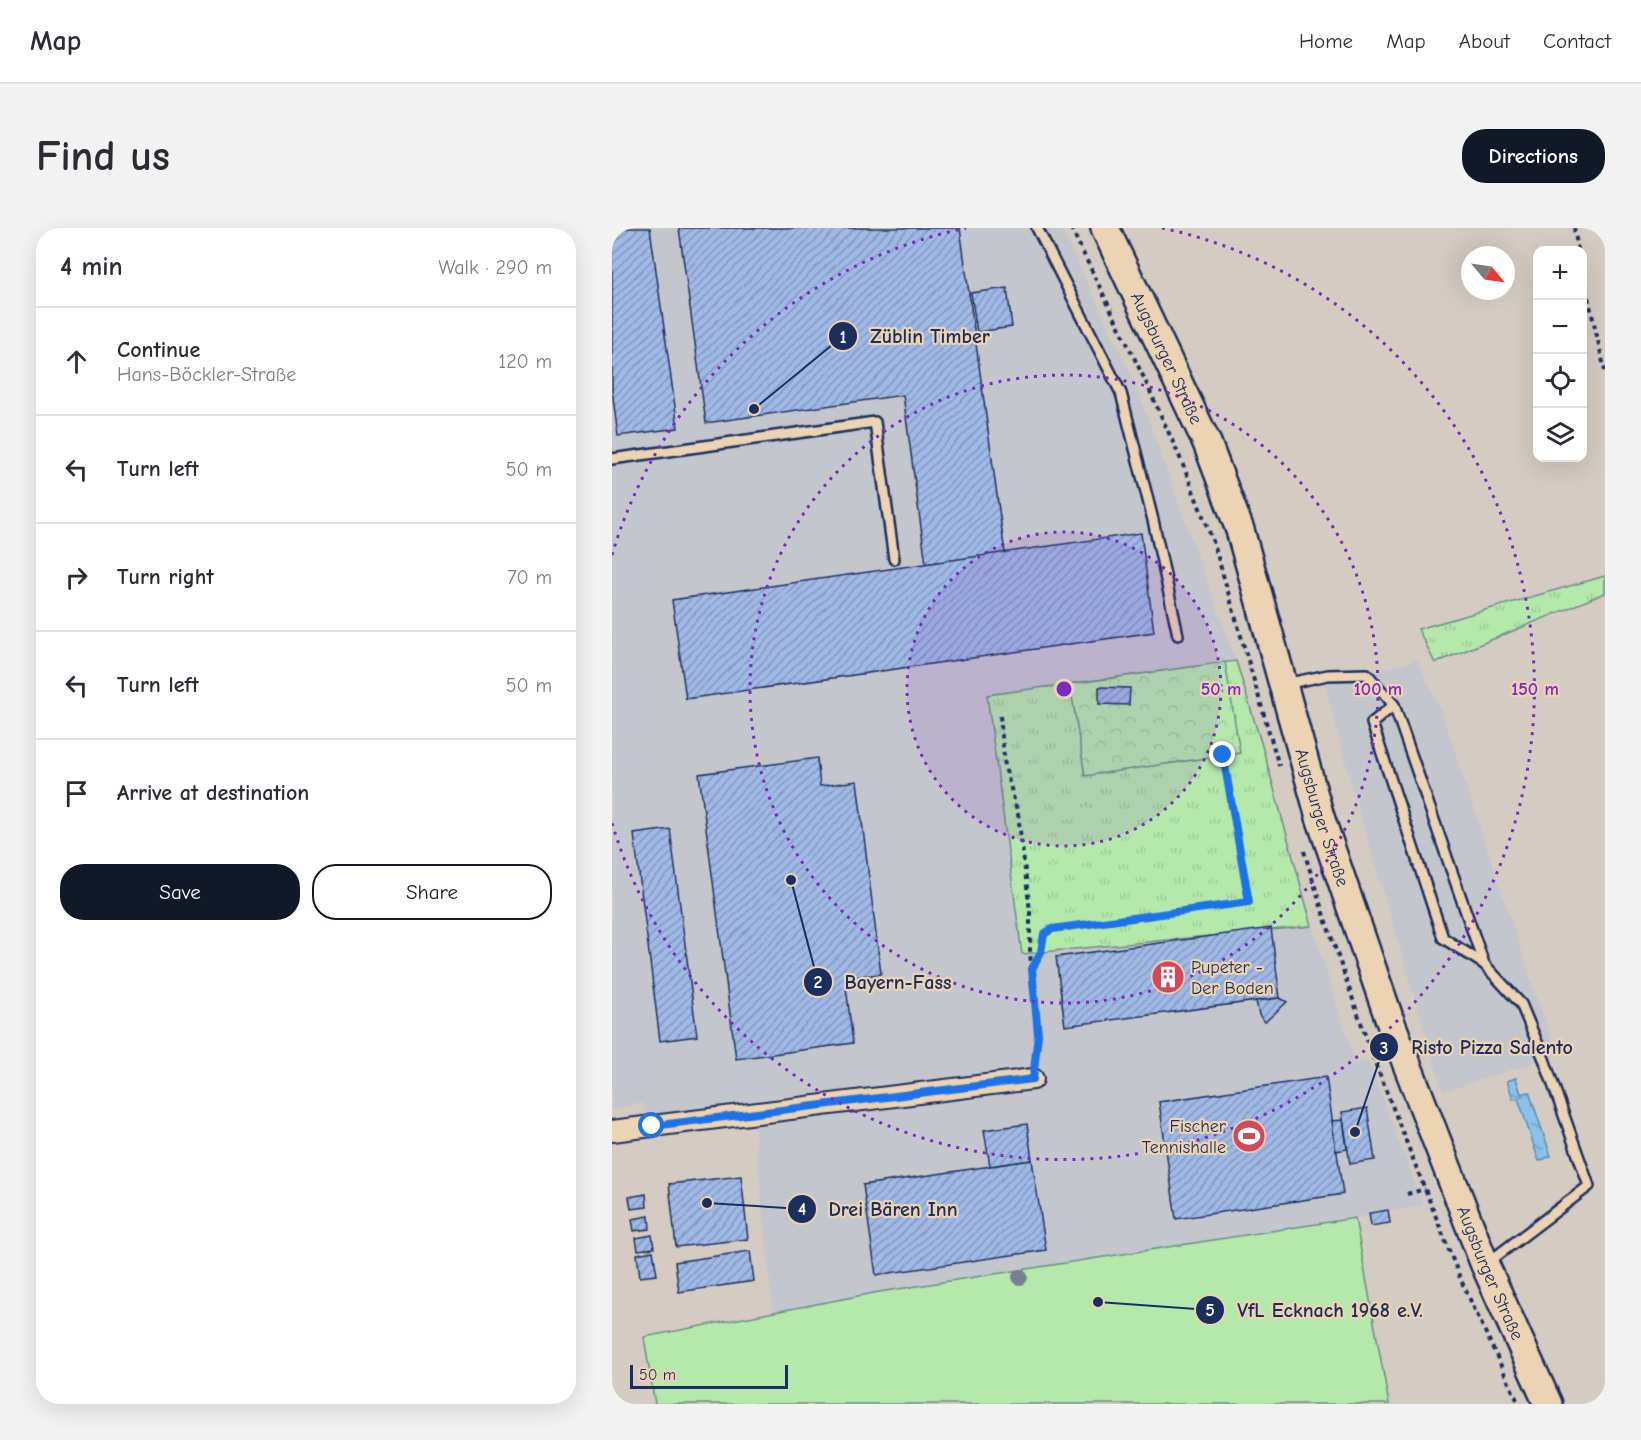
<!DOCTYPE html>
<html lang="en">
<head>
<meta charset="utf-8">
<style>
	body { margin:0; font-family:"Comic Neue",sans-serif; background:#f2f2f3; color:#2b2b33 }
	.controls { position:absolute; right:18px; top:18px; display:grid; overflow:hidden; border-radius:12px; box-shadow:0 6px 24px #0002 }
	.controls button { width:54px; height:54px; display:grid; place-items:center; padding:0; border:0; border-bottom:2px solid #e1e1e2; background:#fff; color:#2b2b33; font:30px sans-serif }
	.compass { position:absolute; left:849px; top:18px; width:54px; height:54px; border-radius:50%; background:#fff; box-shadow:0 6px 24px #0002; rotate:119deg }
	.scale { position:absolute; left:18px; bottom:15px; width:158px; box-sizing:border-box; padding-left:6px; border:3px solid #1b2f5e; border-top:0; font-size:16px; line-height:21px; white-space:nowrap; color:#1b2f5e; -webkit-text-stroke:4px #ebd3b3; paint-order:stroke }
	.stop { position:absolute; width:18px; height:18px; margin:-14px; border:4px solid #1a73e8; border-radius:50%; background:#fff }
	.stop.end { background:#1a73e8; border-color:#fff; box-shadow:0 2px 6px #0008 }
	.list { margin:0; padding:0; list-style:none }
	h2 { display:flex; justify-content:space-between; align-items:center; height:78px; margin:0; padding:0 24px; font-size:26px }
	h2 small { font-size:20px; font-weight:400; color:#7c7c81 }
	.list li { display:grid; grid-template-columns:39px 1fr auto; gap:18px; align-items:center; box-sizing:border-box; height:108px; padding:0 24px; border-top:2px solid #e1e1e2 }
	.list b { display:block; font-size:22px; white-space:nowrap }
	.list p { margin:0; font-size:20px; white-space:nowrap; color:#7c7c81 }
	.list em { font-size:20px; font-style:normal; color:#7c7c81 }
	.actions { display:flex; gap:12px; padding:18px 24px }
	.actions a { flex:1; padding:14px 0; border:2px solid #111827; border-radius:24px; text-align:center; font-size:21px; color:#111827 }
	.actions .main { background:#111827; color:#fff }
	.icon { flex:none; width:33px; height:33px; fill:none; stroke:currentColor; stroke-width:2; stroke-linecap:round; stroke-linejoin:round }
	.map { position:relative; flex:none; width:993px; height:1176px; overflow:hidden; border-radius:24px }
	header { display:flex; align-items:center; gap:36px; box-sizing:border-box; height:84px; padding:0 30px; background:#fff; border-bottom:2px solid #e1e1e2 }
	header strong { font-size:28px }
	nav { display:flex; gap:33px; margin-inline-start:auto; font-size:21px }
	.intro { display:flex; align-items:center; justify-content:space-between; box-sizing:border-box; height:144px; padding:0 36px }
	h1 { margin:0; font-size:42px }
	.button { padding:15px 27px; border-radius:24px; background:#111827; color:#fff; font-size:21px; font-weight:700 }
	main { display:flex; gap:36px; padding:0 36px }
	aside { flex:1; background:#fff; border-radius:24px; box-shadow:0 6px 24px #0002 }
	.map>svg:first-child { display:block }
	.built { fill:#c4c6cd }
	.grass { fill:url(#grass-tufts); stroke:#688c84; stroke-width:1.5 }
	.park { fill:url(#park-crowns); stroke:#688c84; stroke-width:1.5 }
	.pitch { fill:#b4e9ab; stroke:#688c84; stroke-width:1.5 }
	.water { fill:url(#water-ripples); stroke:#5e88b1; stroke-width:1.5 }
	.building { fill:url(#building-hatch); stroke:#1b2f5e; stroke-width:1.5 }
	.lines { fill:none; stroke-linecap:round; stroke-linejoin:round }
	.service-casing { stroke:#1b2f5e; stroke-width:14 }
	.minor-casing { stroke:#1b2f5e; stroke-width:24 }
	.secondary-casing { stroke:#1b2f5e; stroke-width:32 }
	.path { stroke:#1b2f5e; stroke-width:4; stroke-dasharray:4.5 4.5; stroke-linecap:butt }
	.service { stroke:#ebd3b3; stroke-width:9 }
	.minor { stroke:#ebd3b3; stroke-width:20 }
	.secondary { stroke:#ebd3b3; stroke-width:27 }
	.tree { fill:#76808f }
	.route { stroke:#1a73e8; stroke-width:8 }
	.ring { fill:none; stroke:#7b2cbf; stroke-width:3; stroke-dasharray:3 6 }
	.labels { text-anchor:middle; stroke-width:4.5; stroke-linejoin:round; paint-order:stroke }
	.street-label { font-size:18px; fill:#1b2f5e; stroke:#ebd3b3 }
	.poi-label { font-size:18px; fill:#1b2f5e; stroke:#ebd3b3; text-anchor:start }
	.centre { fill:#7b2cbf; stroke:#ebd3b3; stroke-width:3 }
	.ring-label { font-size:18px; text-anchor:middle; font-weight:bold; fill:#7b2cbf; stroke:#ebd3b3; stroke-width:4.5; stroke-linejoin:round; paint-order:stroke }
	.leader { fill:none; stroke:#1b2f5e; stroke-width:2 }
	.callout-dot { fill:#1b2f5e; stroke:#ebd3b3; stroke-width:2 }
	.mark-label { font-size:18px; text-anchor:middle; font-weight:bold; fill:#fff }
	.callout-label { font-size:20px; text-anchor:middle; font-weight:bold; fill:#1b2f5e; stroke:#ebd3b3; stroke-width:4.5; stroke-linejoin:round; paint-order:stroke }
</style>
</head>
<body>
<header>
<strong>Map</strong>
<nav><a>Home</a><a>Map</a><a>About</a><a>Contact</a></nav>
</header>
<div class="intro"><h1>Find us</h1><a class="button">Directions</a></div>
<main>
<aside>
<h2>4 min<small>Walk · 290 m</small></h2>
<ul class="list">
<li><svg class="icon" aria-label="ahead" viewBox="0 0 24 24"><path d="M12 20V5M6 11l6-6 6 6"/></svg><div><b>Continue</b><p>Hans-Böckler-Straße</p></div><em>120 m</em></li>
<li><svg class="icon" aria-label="left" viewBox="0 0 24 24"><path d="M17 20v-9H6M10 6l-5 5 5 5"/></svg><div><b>Turn left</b></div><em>50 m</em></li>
<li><svg class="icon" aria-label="right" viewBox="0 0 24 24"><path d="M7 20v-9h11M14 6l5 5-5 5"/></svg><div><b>Turn right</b></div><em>70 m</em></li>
<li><svg class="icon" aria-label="left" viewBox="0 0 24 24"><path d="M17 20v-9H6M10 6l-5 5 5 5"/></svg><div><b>Turn left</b></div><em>50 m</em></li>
<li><svg class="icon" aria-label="arrive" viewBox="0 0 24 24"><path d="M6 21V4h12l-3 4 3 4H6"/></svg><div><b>Arrive at destination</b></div></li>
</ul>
<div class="actions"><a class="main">Save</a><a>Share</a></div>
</aside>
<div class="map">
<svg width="993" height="1176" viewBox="0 0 993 1176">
	<defs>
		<pattern id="grass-tufts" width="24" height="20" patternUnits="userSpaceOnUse" patternTransform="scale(1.5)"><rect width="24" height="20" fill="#b4e9ab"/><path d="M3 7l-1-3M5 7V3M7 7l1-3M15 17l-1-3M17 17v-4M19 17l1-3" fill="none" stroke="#9ac896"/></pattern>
		<pattern id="park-crowns" width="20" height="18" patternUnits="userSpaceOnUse" patternTransform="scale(1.5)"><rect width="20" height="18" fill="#b4e9ab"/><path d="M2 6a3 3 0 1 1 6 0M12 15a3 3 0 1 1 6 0" fill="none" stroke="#9ac896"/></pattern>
		<pattern id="water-ripples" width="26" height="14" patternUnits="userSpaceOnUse" patternTransform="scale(1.5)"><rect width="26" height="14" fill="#8ac3e9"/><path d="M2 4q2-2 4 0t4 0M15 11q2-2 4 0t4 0" fill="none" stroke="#709fc0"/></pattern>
		<pattern id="building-hatch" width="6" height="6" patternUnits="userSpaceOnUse" patternTransform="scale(1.5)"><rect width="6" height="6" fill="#a0b9e6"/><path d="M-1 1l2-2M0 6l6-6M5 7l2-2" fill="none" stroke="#8297be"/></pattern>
	</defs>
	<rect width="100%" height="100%" fill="#d4cbc2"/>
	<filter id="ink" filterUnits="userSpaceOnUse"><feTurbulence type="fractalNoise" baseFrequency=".0167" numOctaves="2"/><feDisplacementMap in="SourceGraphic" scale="12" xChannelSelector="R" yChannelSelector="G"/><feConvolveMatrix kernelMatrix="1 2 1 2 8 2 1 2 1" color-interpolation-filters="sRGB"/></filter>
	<g filter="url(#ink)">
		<!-- built -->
		<g class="built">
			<path d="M 0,0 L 449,0 L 523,155 L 624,433 L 375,467 L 410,726 L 700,698 L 743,835 L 756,832 L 811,977 L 743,990 L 267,1064 L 161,1085 L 142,896 L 36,910 L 31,875 L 0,881 Z"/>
			<path d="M 805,432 L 827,477 L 924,767 L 945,827 L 831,864 L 743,570 L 713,457 Z"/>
		</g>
		<!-- grass -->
		<g class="grass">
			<path d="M 993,348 L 993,365 L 823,435 L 806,401 Z"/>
			<path d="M 624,433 L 651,521 L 700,698 L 410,726 L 375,467 Z"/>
		</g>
		<!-- park -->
		<path class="park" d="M 613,434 L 628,525 L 473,548 L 458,456 Z"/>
		<!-- pitch -->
		<path class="pitch" d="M 743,990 L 777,1176 L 43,1176 L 32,1109 L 267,1064 Z"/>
		<!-- water -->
		<path class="water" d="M 904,850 L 909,866 L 917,864 L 939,928 L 927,933 L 906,870 L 901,871 L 895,853 Z"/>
		<!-- building -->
		<g class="building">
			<path d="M 0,0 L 38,0 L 66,200 L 6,208 L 0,162 Z"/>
			<path d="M 67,0 L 348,0 L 393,325 L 314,336 L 291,167 L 94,195 Z"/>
			<path d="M 395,60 L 400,99 L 365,104 L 359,65 Z"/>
			<path d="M 529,305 L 542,404 L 74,471 L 60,372 Z"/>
			<path d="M 487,459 L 518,460 L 517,477 L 487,476 Z"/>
			<path d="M 205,530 L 208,558 L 245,553 L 269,746 L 233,750 L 241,815 L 124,831 L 87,546 Z"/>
			<path d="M 58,601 L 85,808 L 48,813 L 22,606 Z"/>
			<path d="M 659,700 L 668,770 L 453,798 L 444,729 Z"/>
			<path d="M 668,770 L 675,774 L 653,794 L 647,787 L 644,773 Z"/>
			<path d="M 714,849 L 731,966 L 564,991 L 547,874 Z"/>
			<path d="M 755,880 L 763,932 L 738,936 L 730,884 Z"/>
			<path d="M 731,892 L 735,921 L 724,923 L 720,893 Z"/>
			<path d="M 415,896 L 420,932 L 378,938 L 372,902 Z"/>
			<path d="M 420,932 L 434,1022 L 264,1047 L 251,957 Z"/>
			<path d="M 129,948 L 136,1011 L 64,1019 L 57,956 Z"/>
			<path d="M 34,966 L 35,979 L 19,981 L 17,969 Z"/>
			<path d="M 776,982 L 778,995 L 759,998 L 757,985 Z"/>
			<path d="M 37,988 L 38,1001 L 22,1003 L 20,991 Z"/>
			<path d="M 40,1007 L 42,1020 L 26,1022 L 24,1010 Z"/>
			<path d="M 41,1023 L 45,1047 L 28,1049 L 25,1026 Z"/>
			<path d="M 138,1023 L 142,1053 L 67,1064 L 63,1034 Z"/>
		</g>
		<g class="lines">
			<!-- service casing -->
			<g class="service-casing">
				<g id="service">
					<path d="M 425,0 L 509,165 L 541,292 L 566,407"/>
					<path d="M 0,231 L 263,194 L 282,331"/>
					<path d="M 673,456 L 716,447 L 755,446 L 782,477 L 872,736 L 909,776 L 932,831 L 977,958 L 874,1036"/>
					<path d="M 782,477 L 760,495 L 831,710 L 872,736"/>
				</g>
			</g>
			<!-- minor casing -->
			<g class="minor-casing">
				<path id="minor" d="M 0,903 L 421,851"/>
			</g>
			<!-- secondary casing -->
			<g class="secondary-casing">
				<g id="secondary">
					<path id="s1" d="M 493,0 L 595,215 L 628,302 L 708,589 L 777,790 L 873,1037 L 936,1176"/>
				</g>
			</g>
			<!-- path -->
			<g class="path">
				<path d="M 459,0 L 532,150 L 569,232 L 602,316 L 667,538"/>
				<path d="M 962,0 L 966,22"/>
				<path d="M 970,43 L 993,143"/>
				<path d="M 388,488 L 393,539 L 406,586 L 418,683 L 418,725 L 426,806 L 423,832"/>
				<path d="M 692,623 L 712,688 L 762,832 L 848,1050 L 905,1172"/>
				<path d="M 420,741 L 429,724 L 432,706 L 439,701 L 637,674 L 611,527"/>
				<path d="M 795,966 L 813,961"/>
			</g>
			<!-- service -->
			<use href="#service" class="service"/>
			<!-- minor -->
			<use href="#minor" class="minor"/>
			<!-- secondary -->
			<use href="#secondary" class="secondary"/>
		</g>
		<!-- trees -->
		<circle class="tree" cx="408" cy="1049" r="8"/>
	</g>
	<g class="lines" filter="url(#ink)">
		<!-- route -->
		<path class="route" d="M 40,898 L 421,851 L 426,806 L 420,741 L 429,724 L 432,706 L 440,701 L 637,674 L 611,527"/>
	</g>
	<!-- distance rings -->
	<circle cx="452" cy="461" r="157" fill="#7b2cbf" fill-opacity=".12"/>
	<g class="ring">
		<circle cx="452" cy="461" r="157"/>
		<circle cx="452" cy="461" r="314"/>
		<path d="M0 327A471 471 0 0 1 354 0M550 0A471 471 0 1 1 0 595"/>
	</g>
	<!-- icons -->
	<defs>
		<g id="building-disc" transform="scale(1.725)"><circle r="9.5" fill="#d1495b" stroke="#ebd3b3"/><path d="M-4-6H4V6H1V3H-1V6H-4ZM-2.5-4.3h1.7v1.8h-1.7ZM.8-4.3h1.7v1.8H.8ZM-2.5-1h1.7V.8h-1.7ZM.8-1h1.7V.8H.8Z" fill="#fff"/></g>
		<g id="stadium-disc" transform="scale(1.725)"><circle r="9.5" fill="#d1495b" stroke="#ebd3b3"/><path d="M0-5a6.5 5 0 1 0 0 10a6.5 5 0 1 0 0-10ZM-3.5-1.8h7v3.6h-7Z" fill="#fff"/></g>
	</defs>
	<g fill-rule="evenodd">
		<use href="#building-disc" x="556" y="749"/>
		<use href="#stadium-disc" x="637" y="908"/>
	</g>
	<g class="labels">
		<!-- street labels -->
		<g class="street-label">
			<text dy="6" stroke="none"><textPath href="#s1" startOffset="144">Augsburger Straße</textPath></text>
			<text dy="6" stroke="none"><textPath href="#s1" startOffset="630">Augsburger Straße</textPath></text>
			<text dy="6" stroke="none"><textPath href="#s1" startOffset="1116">Augsburger Straße</textPath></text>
		</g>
		<!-- poi labels -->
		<g class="poi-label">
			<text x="579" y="745">Pupeter -<tspan x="579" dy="21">Der Boden</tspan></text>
			<text x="614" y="904" text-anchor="end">Fischer<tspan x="614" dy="21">Tennishalle</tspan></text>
		</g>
	</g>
	<circle cx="452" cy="461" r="9" class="centre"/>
	<g class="ring-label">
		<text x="609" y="467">50 m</text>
		<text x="766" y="467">100 m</text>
		<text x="923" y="467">150 m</text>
	</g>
	<!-- callouts -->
	<path class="leader" d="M142 181L231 108M179 652L206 754M743 904L772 819M95 975L190 981M486 1074L598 1082"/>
	<g class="callout-dot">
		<circle cx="142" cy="181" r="6"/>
		<circle cx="179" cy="652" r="6"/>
		<circle cx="743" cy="904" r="6"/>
		<circle cx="95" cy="975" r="6"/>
		<circle cx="486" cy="1074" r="6"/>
		<circle cx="231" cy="108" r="15"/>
		<circle cx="206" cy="754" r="15"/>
		<circle cx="772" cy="819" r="15"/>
		<circle cx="190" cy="981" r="15"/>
		<circle cx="598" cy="1082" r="15"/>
	</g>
	<g class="mark-label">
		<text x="231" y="115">1</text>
		<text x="206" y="760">2</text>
		<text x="772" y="826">3</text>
		<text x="190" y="987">4</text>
		<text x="598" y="1088">5</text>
	</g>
	<g class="callout-label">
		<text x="318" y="115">Züblin Timber</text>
		<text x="286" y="761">Bayern-Fass</text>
		<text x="880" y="826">Risto Pizza Salento</text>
		<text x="281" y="988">Drei Bären Inn</text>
		<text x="718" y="1089">VfL Ecknach 1968 e.V.</text>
	</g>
</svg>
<div class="controls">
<button>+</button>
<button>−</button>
<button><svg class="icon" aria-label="locate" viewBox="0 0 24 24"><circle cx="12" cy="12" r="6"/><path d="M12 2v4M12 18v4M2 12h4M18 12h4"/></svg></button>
<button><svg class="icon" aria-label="layers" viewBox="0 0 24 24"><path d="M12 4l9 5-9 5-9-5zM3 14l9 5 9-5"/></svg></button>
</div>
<svg class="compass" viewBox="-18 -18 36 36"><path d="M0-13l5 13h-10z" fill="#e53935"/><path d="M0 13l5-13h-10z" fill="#7c7c81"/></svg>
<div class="scale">50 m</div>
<div class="stop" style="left:40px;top:898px"></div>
<div class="stop end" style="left:611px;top:527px"></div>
</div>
</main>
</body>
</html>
